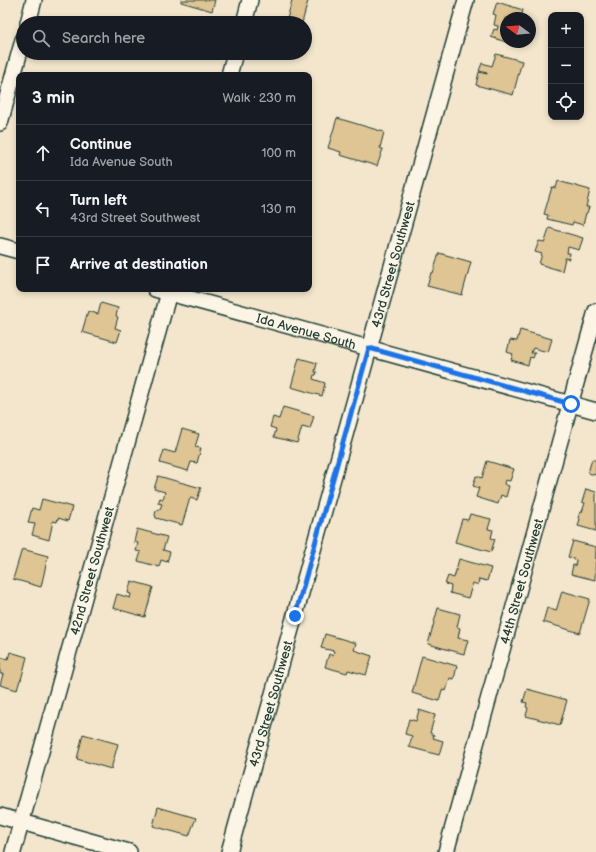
<!DOCTYPE html>
<html lang="en">
<head>
<meta charset="utf-8">
<style>
	body { margin:0; font-family:"Balsamiq Sans",sans-serif; background:#20242c; color:#f1f3f6 }
	.controls { position:absolute; right:12px; top:12px; display:grid; overflow:hidden; border-radius:8px; box-shadow:0 2px 6px #0003 }
	.controls button { width:36px; height:36px; display:grid; place-items:center; padding:0; border:0; border-bottom:1px solid #363941; background:#171b24; color:#f1f3f6; font:20px sans-serif }
	.compass { position:absolute; left:500px; top:12px; width:36px; height:36px; border-radius:50%; background:#171b24; box-shadow:0 2px 6px #0003; rotate:286deg }
	.stop { position:absolute; width:12px; height:12px; margin:-9px; border:3px solid #1a73e8; border-radius:50%; background:#fff }
	.stop.end { background:#1a73e8; border-color:#fff; box-shadow:0 1px 4px #0008 }
	.list { margin:0; padding:0; list-style:none }
	h2 { display:flex; justify-content:space-between; align-items:center; height:52px; margin:0; padding:0 16px; font-size:17px }
	h2 small { font-size:13px; font-weight:400; color:#9ea1a6 }
	.list li { display:grid; grid-template-columns:26px 1fr auto; gap:12px; align-items:center; box-sizing:border-box; height:56px; padding:0 16px; border-top:1px solid #363941 }
	.list b { display:block; font-size:15px; white-space:nowrap }
	.list p { margin:0; font-size:13px; white-space:nowrap; color:#9ea1a6 }
	.list em { font-size:13px; font-style:normal; color:#9ea1a6 }
	.icon { flex:none; width:22px; height:22px; fill:none; stroke:currentColor; stroke-width:2; stroke-linecap:round; stroke-linejoin:round }
	.map { position:relative; flex:none; width:596px; height:852px; overflow:hidden }
	.search { position:absolute; background:#171b24; box-shadow:0 2px 6px #0003; left:16px; top:16px; width:296px; height:44px; display:flex; align-items:center; gap:10px; box-sizing:border-box; padding:0 14px; border-radius:22px; color:#9ea1a6; font-size:15px }
	.panel { position:absolute; background:#171b24; box-shadow:0 2px 6px #0003; left:16px; top:72px; width:296px; height:220px; border-radius:8px }
	.map>svg:first-child { display:block }
	.building { fill:#dfc494; stroke:#1f3d34 }
	.lines { fill:none; stroke-linecap:round; stroke-linejoin:round }
	.minor-casing { stroke:#1f3d34; stroke-width:18 }
	.minor { stroke:#fcf5e5; stroke-width:15 }
	.route { stroke:#1a73e8; stroke-width:5 }
	.labels { text-anchor:middle; stroke-width:3; stroke-linejoin:round; paint-order:stroke }
	.street-label { font-size:13px; fill:#1f3d34; stroke:#fcf5e5 }
</style>
</head>
<body>
<div class="map">
<svg width="596" height="852" viewBox="0 0 596 852">
	<rect width="100%" height="100%" fill="#f3e6cd"/>
	<filter id="ink" filterUnits="userSpaceOnUse"><feTurbulence type="fractalNoise" baseFrequency=".025" numOctaves="2"/><feDisplacementMap in="SourceGraphic" scale="8" xChannelSelector="R" yChannelSelector="G"/><feConvolveMatrix kernelMatrix="1 2 1 2 8 2 1 2 1" color-interpolation-filters="sRGB"/></filter>
	<g filter="url(#ink)">
		<!-- building -->
		<g class="building">
			<path d="M 181,0 L 215,0 L 212,11 L 181,2 Z"/>
			<path d="M 292,0 L 303,0 L 308,1 L 302,23 L 286,23 Z"/>
			<path d="M 497,2 L 523,10 L 521,18 L 506,18 L 506,42 L 491,37 L 494,29 L 497,30 L 498,26 L 494,25 L 496,15 L 493,14 Z"/>
			<path d="M 170,53 L 188,53 L 186,58 Z"/>
			<path d="M 496,54 L 522,61 L 513,95 L 476,85 L 479,72 L 487,74 L 487,73 L 479,71 L 482,63 L 492,66 Z"/>
			<path d="M 337,118 L 384,132 L 380,148 L 383,149 L 377,166 L 340,155 L 341,152 L 328,148 Z"/>
			<path d="M 558,181 L 590,190 L 586,207 L 589,207 L 587,213 L 586,213 L 583,225 L 573,222 L 572,225 L 547,219 L 548,215 L 544,214 L 552,187 L 556,188 Z"/>
			<path d="M 549,228 L 583,238 L 579,250 L 568,247 L 567,253 L 570,253 L 569,259 L 565,258 L 562,271 L 539,264 L 542,254 L 535,252 L 539,241 L 545,242 Z"/>
			<path d="M 439,253 L 471,262 L 462,295 L 427,286 L 431,273 L 433,273 Z"/>
			<path d="M 101,303 L 118,308 L 116,316 L 118,317 L 115,328 L 121,330 L 117,342 L 82,332 L 88,311 L 98,314 Z"/>
			<path d="M 520,330 L 552,339 L 548,352 L 533,348 L 531,353 L 535,353 L 533,358 L 530,357 L 528,365 L 511,360 L 513,354 L 507,352 L 510,340 L 517,341 Z"/>
			<path d="M 299,358 L 317,363 L 315,372 L 317,372 L 316,375 L 314,375 L 313,379 L 325,383 L 322,396 L 291,387 Z"/>
			<path d="M 283,407 L 314,416 L 310,429 L 302,427 L 297,443 L 274,437 L 276,429 L 270,427 L 273,417 L 279,419 Z"/>
			<path d="M 182,429 L 199,434 L 195,447 L 201,448 L 197,463 L 191,462 L 188,471 L 160,463 L 164,450 L 175,453 Z"/>
			<path d="M 592,459 L 596,461 L 596,475 L 588,473 Z"/>
			<path d="M 487,461 L 514,469 L 510,481 L 505,480 L 504,484 L 509,486 L 506,497 L 501,495 L 498,504 L 476,497 L 479,488 L 473,486 L 476,476 L 482,478 Z"/>
			<path d="M 158,476 L 201,488 L 197,500 L 190,498 L 182,525 L 156,518 L 155,515 L 156,511 L 159,509 L 160,509 L 162,504 L 158,503 L 160,498 L 163,499 L 165,492 L 154,489 Z"/>
			<path d="M 586,489 L 596,492 L 596,531 L 578,526 L 580,519 L 578,518 L 580,512 L 582,512 L 585,503 L 582,502 Z"/>
			<path d="M 42,499 L 72,507 L 68,521 L 58,518 L 57,522 L 53,521 L 49,540 L 32,535 L 35,524 L 28,523 L 32,508 L 39,510 Z"/>
			<path d="M 470,514 L 491,519 L 488,529 L 493,530 L 491,538 L 495,539 L 491,552 L 455,542 L 462,519 L 468,520 Z"/>
			<path d="M 137,529 L 167,537 L 163,550 L 170,552 L 167,562 L 161,560 L 159,567 L 138,561 L 141,552 L 136,551 L 138,543 L 134,542 Z"/>
			<path d="M 573,541 L 596,547 L 595,580 L 571,574 L 573,565 L 575,566 L 576,560 L 568,557 Z"/>
			<path d="M 22,549 L 48,556 L 41,587 L 13,579 Z"/>
			<path d="M 459,559 L 491,568 L 487,581 L 479,579 L 478,585 L 473,583 L 468,598 L 450,593 L 451,586 L 445,584 L 448,576 L 454,578 Z"/>
			<path d="M 131,581 L 153,587 L 145,617 L 113,608 L 117,594 L 130,598 L 131,594 L 128,593 Z"/>
			<path d="M 562,591 L 590,599 L 580,633 L 543,622 L 547,608 L 556,611 Z"/>
			<path d="M 438,608 L 460,614 L 457,627 L 460,628 L 458,638 L 468,640 L 464,654 L 428,644 Z"/>
			<path d="M 325,634 L 356,643 L 354,650 L 372,656 L 366,675 L 348,670 L 347,673 L 325,667 L 329,654 L 333,656 L 334,651 L 321,648 Z"/>
			<path d="M 10,652 L 27,657 L 21,680 L 20,680 L 17,690 L 0,685 L 3,674 L 0,674 L 0,657 L 8,659 Z"/>
			<path d="M 422,656 L 457,666 L 454,679 L 450,678 L 446,691 L 442,690 L 439,701 L 412,693 Z"/>
			<path d="M 527,689 L 567,700 L 560,725 L 526,716 L 528,708 L 526,707 L 527,703 L 523,702 Z"/>
			<path d="M 419,710 L 435,715 L 430,733 L 434,735 L 433,738 L 443,741 L 439,755 L 409,747 L 412,736 L 405,734 L 409,719 L 416,721 Z"/>
			<path d="M 83,734 L 118,744 L 111,769 L 77,759 Z"/>
			<path d="M 158,807 L 196,818 L 189,836 L 153,826 Z"/>
		</g>
		<g class="lines">
			<!-- minor casing -->
			<g class="minor-casing">
				<g id="minor">
					<path d="M 28,23 L 34,0"/>
					<path d="M 244,23 L 250,0"/>
					<path d="M 229,75 L 235,53"/>
					<path d="M 0,123 L 23,40"/>
					<path d="M 0,246 L 19,251"/>
					<path id="s1" d="M 155,289 L 596,411"/>
					<path d="M 0,816 L 129,852"/>
					<path id="s2" d="M 13,852 L 170,289"/>
					<path id="s3" d="M 229,852 L 466,0"/>
					<path id="s4" d="M 446,852 L 596,311"/>
				</g>
			</g>
			<!-- minor -->
			<use href="#minor" class="minor"/>
		</g>
	</g>
	<g class="lines" filter="url(#ink)">
		<!-- route -->
		<path class="route" d="M 295,616 L 369,348 L 571,404"/>
	</g>
	<g class="labels">
		<!-- street labels -->
		<g class="street-label">
			<text dy="5" stroke="none"><textPath href="#s3" startOffset="610">43rd Street Southwest</textPath></text>
			<text dy="5" stroke="none"><textPath href="#s1" startOffset="157">Ida Avenue South</textPath></text>
			<text dy="5" stroke="none"><textPath href="#s2" startOffset="292">42nd Street Southwest</textPath></text>
			<text dy="5" stroke="none"><textPath href="#s4" startOffset="281">44th Street Southwest</textPath></text>
			<text dy="5" stroke="none"><textPath href="#s3" startOffset="154">43rd Street Southwest</textPath></text>
		</g>
	</g>
</svg>
<div class="controls">
<button>+</button>
<button>−</button>
<button><svg class="icon" aria-label="locate" viewBox="0 0 24 24"><circle cx="12" cy="12" r="6"/><path d="M12 2v4M12 18v4M2 12h4M18 12h4"/></svg></button>
</div>
<svg class="compass" viewBox="-18 -18 36 36"><path d="M0-13l5 13h-10z" fill="#e53935"/><path d="M0 13l5-13h-10z" fill="#9ea1a6"/></svg>
<div class="stop" style="left:571px;top:404px"></div>
<div class="stop end" style="left:295px;top:616px"></div>
<div class="search"><svg class="icon" aria-label="search" viewBox="0 0 24 24"><circle cx="10" cy="10" r="6"/><path d="M15 15l6 6"/></svg>Search here</div>
<section class="panel">
<h2>3 min<small>Walk · 230 m</small></h2>
<ul class="list">
<li><svg class="icon" aria-label="ahead" viewBox="0 0 24 24"><path d="M12 20V5M6 11l6-6 6 6"/></svg><div><b>Continue</b><p>Ida Avenue South</p></div><em>100 m</em></li>
<li><svg class="icon" aria-label="left" viewBox="0 0 24 24"><path d="M17 20v-9H6M10 6l-5 5 5 5"/></svg><div><b>Turn left</b><p>43rd Street Southwest</p></div><em>130 m</em></li>
<li><svg class="icon" aria-label="arrive" viewBox="0 0 24 24"><path d="M6 21V4h12l-3 4 3 4H6"/></svg><div><b>Arrive at destination</b></div></li>
</ul>
</section>
</div>
</body>
</html>
